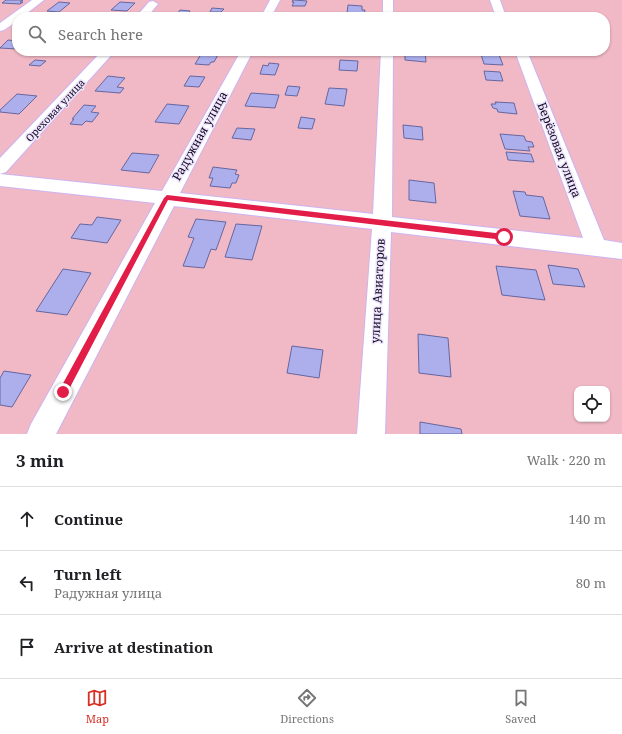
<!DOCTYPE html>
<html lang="en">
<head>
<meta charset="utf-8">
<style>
	body { margin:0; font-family:"Noto Serif",serif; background:#f6f6f6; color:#202124 }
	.controls { position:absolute; right:12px; bottom:12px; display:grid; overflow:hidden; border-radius:8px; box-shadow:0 1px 3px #0004 }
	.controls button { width:36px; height:36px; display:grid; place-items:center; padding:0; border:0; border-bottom:1px solid #e0e0e0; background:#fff; color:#202124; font:20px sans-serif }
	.stop { position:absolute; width:12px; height:12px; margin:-9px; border:3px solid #e11d48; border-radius:50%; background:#fff }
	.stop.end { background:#e11d48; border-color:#fff; box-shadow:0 1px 4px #0008 }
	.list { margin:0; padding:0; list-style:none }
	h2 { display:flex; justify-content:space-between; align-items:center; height:52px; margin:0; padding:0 16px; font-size:17px }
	h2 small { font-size:13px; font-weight:400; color:#757577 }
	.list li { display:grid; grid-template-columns:26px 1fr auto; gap:12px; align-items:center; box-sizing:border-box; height:64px; padding:0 16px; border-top:1px solid #e0e0e0 }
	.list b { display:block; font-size:15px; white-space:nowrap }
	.list p { margin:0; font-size:13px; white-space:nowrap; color:#757577 }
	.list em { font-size:13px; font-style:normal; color:#757577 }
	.icon { flex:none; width:22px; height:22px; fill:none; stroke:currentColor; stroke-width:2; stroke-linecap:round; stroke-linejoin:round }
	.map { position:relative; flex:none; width:622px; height:434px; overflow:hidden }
	.search { position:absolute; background:#fff; box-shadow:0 1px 3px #0004; left:12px; right:12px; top:12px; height:44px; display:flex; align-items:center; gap:10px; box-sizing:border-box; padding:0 14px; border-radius:16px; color:#757577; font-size:15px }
	.sheet { height:244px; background:#fff }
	nav { display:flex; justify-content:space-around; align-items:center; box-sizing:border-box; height:56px; border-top:1px solid #e0e0e0; background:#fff; font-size:11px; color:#757577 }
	nav a { display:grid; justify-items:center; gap:2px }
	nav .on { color:#d93025 }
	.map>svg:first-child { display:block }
	.green { fill:#f1b8c5; fill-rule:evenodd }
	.building { fill:#adafed; stroke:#66669f }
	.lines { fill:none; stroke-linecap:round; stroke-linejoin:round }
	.minor-casing { stroke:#cdb4f1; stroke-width:2 }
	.minor { fill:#fff; fill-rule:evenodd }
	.route { fill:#e11d48 }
	.labels { text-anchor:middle; stroke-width:3; stroke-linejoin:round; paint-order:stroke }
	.far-street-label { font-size:10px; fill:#150b20; stroke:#eee5fe }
	.street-label { font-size:12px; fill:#150b20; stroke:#eee5fe }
</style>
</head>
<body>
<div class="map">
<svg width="622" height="434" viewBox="0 0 622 434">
	<rect width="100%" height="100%" fill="#eee5fe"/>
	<!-- green -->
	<path class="green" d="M 0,0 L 622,0 L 622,434 L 0,434 ZM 17,17 L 605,17 L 605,51 L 17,51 ZM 577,389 L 607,389 L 607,419 L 577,419 Z"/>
	<!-- building -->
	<g class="building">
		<path d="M 6,0 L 23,0 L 20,2 L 23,2 L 20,4 L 2,3 Z"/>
		<path d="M 293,0 L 294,0 L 307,1 L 305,6 L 292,6 L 294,2 L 292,2 Z"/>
		<path d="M 59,2 L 70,3 L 59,12 L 47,11 Z"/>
		<path d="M 120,2 L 135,3 L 127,11 L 111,10 Z"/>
		<path d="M 348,5 L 362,6 L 362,10 L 365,10 L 364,14 L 347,13 Z"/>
		<path d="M 212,8 L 224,9 L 221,12 L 210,12 Z"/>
		<path d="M 180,10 L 190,11 L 185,17 L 175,17 Z"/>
		<path d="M 8,40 L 17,41 L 17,49 L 0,48 Z"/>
		<path d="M 203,51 L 220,51 L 214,62 L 211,62 L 209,65 L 195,64 Z"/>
		<path d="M 405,51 L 425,51 L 426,62 L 405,60 Z"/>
		<path d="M 480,51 L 498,52 L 503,65 L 484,64 Z"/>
		<path d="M 35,60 L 46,61 L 40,66 L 29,65 Z"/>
		<path d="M 340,60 L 358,61 L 357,71 L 339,70 Z"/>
		<path d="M 269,63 L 279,64 L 275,75 L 260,74 L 263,65 L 268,66 Z"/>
		<path d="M 484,71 L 500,72 L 503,81 L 486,80 Z"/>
		<path d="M 108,76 L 125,78 L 117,87 L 124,88 L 120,93 L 95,91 Z"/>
		<path d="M 190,76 L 205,77 L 199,87 L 184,86 Z"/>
		<path d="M 288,86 L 300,87 L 297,96 L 285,95 Z"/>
		<path d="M 329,88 L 347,89 L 344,106 L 325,104 Z"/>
		<path d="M 251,93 L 279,95 L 275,108 L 245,106 Z"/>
		<path d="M 17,94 L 37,96 L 19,114 L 0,112 L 0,110 Z"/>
		<path d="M 495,102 L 514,103 L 517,114 L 498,112 L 497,109 L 493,108 L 491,104 L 496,104 Z"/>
		<path d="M 167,104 L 189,106 L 179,124 L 155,122 Z"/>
		<path d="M 84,105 L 96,106 L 91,112 L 99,113 L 92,122 L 86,121 L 82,125 L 70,124 L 74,119 L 72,119 Z"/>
		<path d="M 301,117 L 315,119 L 312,129 L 298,128 Z"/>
		<path d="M 403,125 L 422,127 L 423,140 L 404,138 Z"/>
		<path d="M 237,128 L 255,129 L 251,140 L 232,138 Z"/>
		<path d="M 500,134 L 524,136 L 526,141 L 532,142 L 534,147 L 528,147 L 530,151 L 505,149 Z"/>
		<path d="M 506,152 L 531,154 L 534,162 L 508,160 Z"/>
		<path d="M 132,153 L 159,155 L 149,173 L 121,170 Z"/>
		<path d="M 213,167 L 237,170 L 235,174 L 239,175 L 236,183 L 232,183 L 230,188 L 210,186 L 213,178 L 209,178 Z"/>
		<path d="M 409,180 L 434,183 L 436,203 L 409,200 Z"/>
		<path d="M 513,191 L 525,192 L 526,195 L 543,197 L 550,219 L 520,216 Z"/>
		<path d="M 97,217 L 121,220 L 107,243 L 71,238 L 80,224 L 92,225 Z"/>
		<path d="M 196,219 L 226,222 L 216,250 L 211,249 L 204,268 L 183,266 L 194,238 L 188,237 Z"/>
		<path d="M 236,224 L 262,226 L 252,260 L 225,257 Z"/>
		<path d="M 548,265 L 578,269 L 585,287 L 553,284 Z"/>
		<path d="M 496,266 L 536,270 L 545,300 L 502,295 Z"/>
		<path d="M 63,269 L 91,273 L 67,315 L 36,311 Z"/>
		<path d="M 418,334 L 448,338 L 451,377 L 419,373 Z"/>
		<path d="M 292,346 L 323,350 L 319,378 L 287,373 Z"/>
		<path d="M 4,371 L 31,375 L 12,407 L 0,405 L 0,378 Z"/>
		<path d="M 420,422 L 461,429 L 462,434 L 420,434 Z"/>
	</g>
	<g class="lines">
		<!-- minor casing -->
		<g class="minor-casing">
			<g id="minor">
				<path d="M 32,0 L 44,0 L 22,17 L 17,17 L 17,21 L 4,30 L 0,31 L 0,23 Z"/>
				<path d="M 270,0 L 280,0 L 271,17 L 261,17 Z"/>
				<rect x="383" y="0" width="10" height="17"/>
				<path d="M 490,0 L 500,0 L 506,17 L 496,17 Z"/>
				<path d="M 153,1 L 158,4 L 147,17 L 136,17 L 149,2 Z"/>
				<path d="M 102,51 L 115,51 L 6,172 L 0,174 L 162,191 L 241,51 L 253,51 L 180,193 L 373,214 L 381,51 L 393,51 L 392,217 L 583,238 L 515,51 L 527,51 L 604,240 L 622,243 L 622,259 L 391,232 L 385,434 L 357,434 L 372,229 L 174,206 L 56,434 L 27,434 L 31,424 L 155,203 L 0,186 L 0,158 Z"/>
			</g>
		</g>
		<!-- minor -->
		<use href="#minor" class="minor"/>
	</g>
	<!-- route -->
	<path class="route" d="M 167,195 L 504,234 L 508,237 L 504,240 L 168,200 L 66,395 L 63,397 L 60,395 L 59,392 L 60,389 L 164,198 Z"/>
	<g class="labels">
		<!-- far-street labels -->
		<g class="far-street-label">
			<text transform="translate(55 110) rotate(-47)" y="4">Ореховая улица</text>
		</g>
		<!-- street labels -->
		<g class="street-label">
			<text transform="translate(200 136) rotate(-61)" y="4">Радужная улица</text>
			<text transform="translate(559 150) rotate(69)" y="4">Берёзовая улица</text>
			<text transform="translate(378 291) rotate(-87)" y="4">улица Авиаторов</text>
		</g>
	</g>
</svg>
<div class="controls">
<button><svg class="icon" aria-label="locate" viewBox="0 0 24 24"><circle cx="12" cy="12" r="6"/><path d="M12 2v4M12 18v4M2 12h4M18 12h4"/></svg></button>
</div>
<div class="stop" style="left:504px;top:237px"></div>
<div class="stop end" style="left:63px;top:392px"></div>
<div class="search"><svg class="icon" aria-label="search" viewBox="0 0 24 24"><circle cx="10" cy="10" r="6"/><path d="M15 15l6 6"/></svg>Search here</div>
</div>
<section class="sheet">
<h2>3 min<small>Walk · 220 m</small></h2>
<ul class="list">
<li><svg class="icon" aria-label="ahead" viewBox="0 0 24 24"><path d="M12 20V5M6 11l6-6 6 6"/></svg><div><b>Continue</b></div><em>140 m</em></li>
<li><svg class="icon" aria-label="left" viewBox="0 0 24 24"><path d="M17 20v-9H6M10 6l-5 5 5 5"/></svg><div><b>Turn left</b><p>Радужная улица</p></div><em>80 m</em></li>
<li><svg class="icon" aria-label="arrive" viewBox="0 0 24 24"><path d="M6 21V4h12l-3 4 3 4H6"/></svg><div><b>Arrive at destination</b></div></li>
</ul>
</section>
<nav>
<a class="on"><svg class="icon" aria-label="map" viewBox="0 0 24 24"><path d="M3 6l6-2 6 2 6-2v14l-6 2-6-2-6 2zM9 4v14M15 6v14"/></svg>Map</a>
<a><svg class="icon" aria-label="directions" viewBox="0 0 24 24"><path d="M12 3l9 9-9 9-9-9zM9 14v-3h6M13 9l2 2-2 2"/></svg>Directions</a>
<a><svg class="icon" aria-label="saved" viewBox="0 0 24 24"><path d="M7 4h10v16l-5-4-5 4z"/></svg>Saved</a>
</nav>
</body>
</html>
